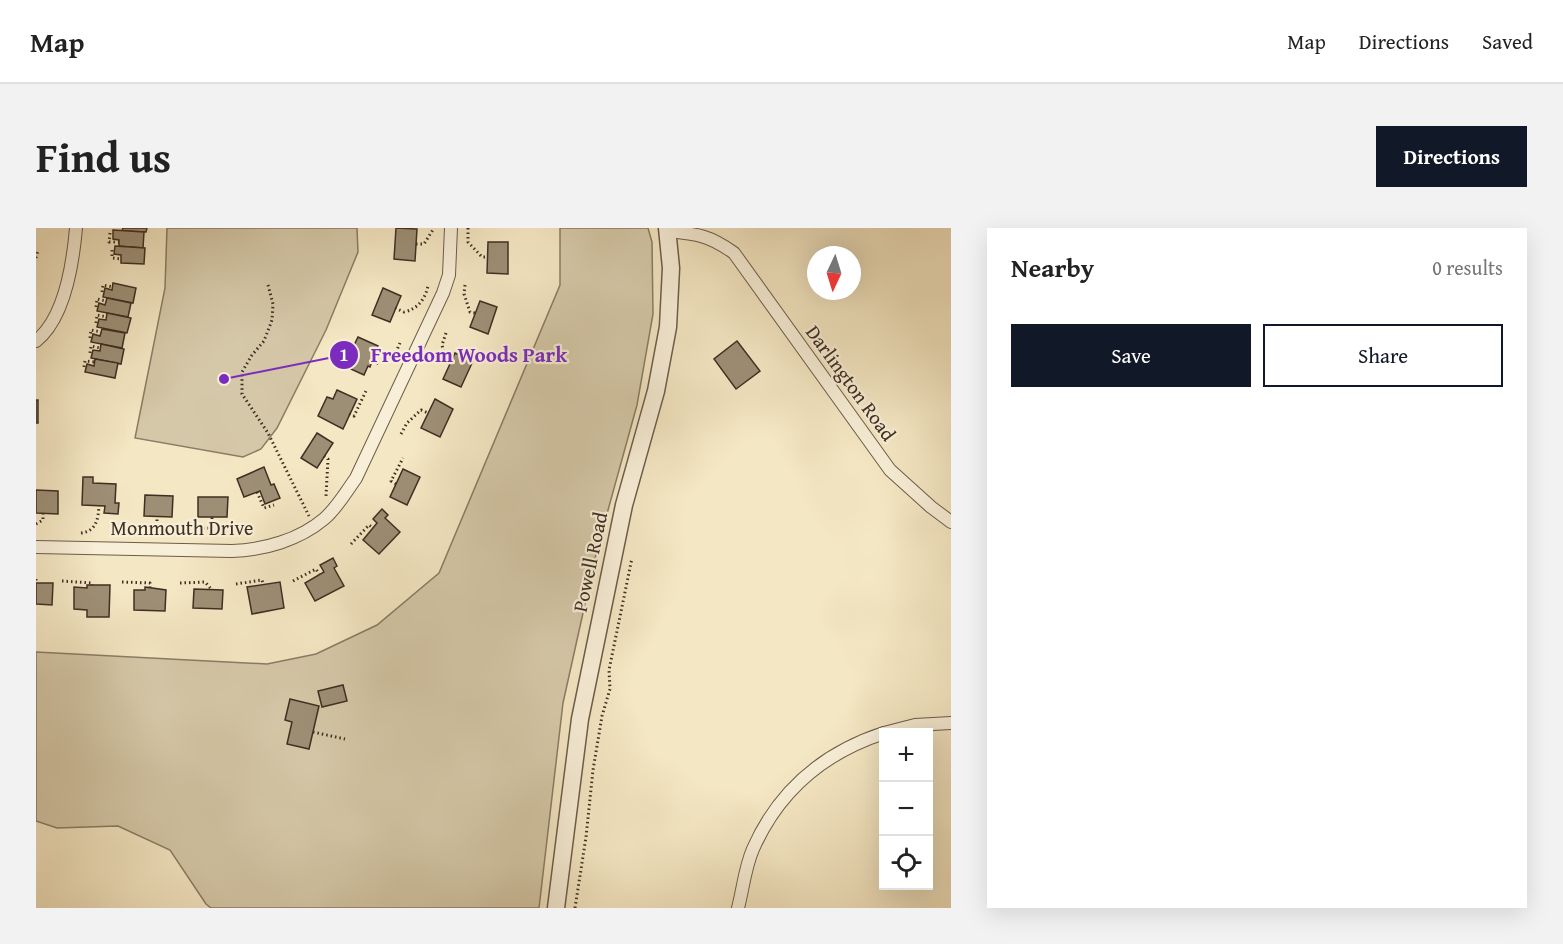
<!DOCTYPE html>
<html lang="en">
<head>
<meta charset="utf-8">
<style>
	body { margin:0; font-family:"Gentium Book Plus",serif; background:#f2f2f2; color:#222 }
	.controls { position:absolute; right:18px; bottom:18px; display:grid; overflow:hidden; border-radius:0px; box-shadow:0 6px 24px #0002 }
	.controls button { width:54px; height:54px; display:grid; place-items:center; padding:0; border:0; border-bottom:2px solid #e0e0e0; background:#fff; color:#222; font:30px sans-serif }
	.compass { position:absolute; left:771px; top:18px; width:54px; height:54px; border-radius:50%; background:#fff; box-shadow:0 6px 24px #0002; rotate:184deg }
	.list { margin:0; padding:0; list-style:none }
	h2 { display:flex; justify-content:space-between; align-items:center; height:78px; margin:0; padding:0 24px; font-size:26px }
	h2 small { font-size:20px; font-weight:400; color:#767676 }
	.actions { display:flex; gap:12px; padding:18px 24px }
	.actions a { flex:1; padding:14px 0; border:2px solid #111827; border-radius:0px; text-align:center; font-size:21px; color:#111827 }
	.actions .main { background:#111827; color:#fff }
	.icon { flex:none; width:33px; height:33px; fill:none; stroke:currentColor; stroke-width:2; stroke-linecap:round; stroke-linejoin:round }
	.map { position:relative; flex:none; width:915px; height:680px; overflow:hidden; border-radius:0px }
	header { display:flex; align-items:center; gap:36px; box-sizing:border-box; height:84px; padding:0 30px; background:#fff; border-bottom:2px solid #e0e0e0 }
	header strong { font-size:28px }
	nav { display:flex; gap:33px; margin-inline-start:auto; font-size:21px }
	.intro { display:flex; align-items:center; justify-content:space-between; box-sizing:border-box; height:144px; padding:0 36px }
	h1 { margin:0; font-size:42px }
	.button { padding:15px 27px; border-radius:0px; background:#111827; color:#fff; font-size:21px; font-weight:700 }
	main { display:flex; gap:36px; padding:0 36px }
	aside { flex:1; background:#fff; border-radius:0px; box-shadow:0 6px 24px #0002 }
	.map>svg:first-child { display:block }
	.green { fill:#d5c8a8; stroke:#8a7c65; stroke-width:1.5 }
	.building { fill:#9d8f76; stroke:#3f2f22; stroke-width:1.5 }
	.lines { fill:none; stroke-linecap:round; stroke-linejoin:round }
	.minor-casing { stroke:#6c5d4a; stroke-width:14 }
	.tertiary-casing { stroke:#6c5d4a; stroke-width:19 }
	.path { stroke:#3f2f22; stroke-width:3; stroke-dasharray:1.5 3; stroke-linecap:butt }
	.minor { stroke:#f8efd8; stroke-width:12 }
	.tertiary { stroke:#f8efd8; stroke-width:16 }
	.labels { text-anchor:middle; stroke-width:4.5; stroke-linejoin:round; paint-order:stroke }
	.street-label { font-size:20px; fill:#3f2f22; stroke:#f8efd8 }
	.leader { fill:none; stroke:#7b2cbf; stroke-width:2 }
	.callout-dot { fill:#7b2cbf; stroke:#f8efd8; stroke-width:2 }
	.mark-label { font-size:18px; text-anchor:middle; font-weight:bold; fill:#fff }
	.callout-label { font-size:21px; text-anchor:middle; font-weight:bold; fill:#7b2cbf; stroke:#f8efd8; stroke-width:4.5; stroke-linejoin:round; paint-order:stroke }
</style>
</head>
<body>
<header>
<strong>Map</strong>
<nav><a>Map</a><a>Directions</a><a>Saved</a></nav>
</header>
<div class="intro"><h1>Find us</h1><a class="button">Directions</a></div>
<main>
<div class="map">
<svg width="915" height="680" viewBox="0 0 915 680">
	<rect width="100%" height="100%" fill="#f4e7c3"/>
	<filter id="stains"><feTurbulence type="fractalNoise" baseFrequency=".00333" numOctaves="4"/><feColorMatrix values="0 0 0 0 .2 0 0 0 0 .09 0 0 0 0 .02 0 0 0 .5 -.17"/></filter>
	<radialGradient id="worn" r=".72"><stop offset=".6" stop-color="#630" stop-opacity="0"/><stop offset="1" stop-color="#630" stop-opacity=".3"/></radialGradient>
	<!-- green -->
	<g class="green">
		<path d="M 131,0 L 321,0 L 322,24 L 290,102 L 241,200 L 225,221 L 207,229 L 99,210 L 129,60 Z"/>
		<path d="M 524,0 L 612,0 L 616,14 L 617,86 L 601,177 L 561,322 L 527,475 L 503,680 L 175,680 L 170,676 L 134,622 L 82,598 L 21,600 L 0,593 L 0,424 L 231,436 L 280,426 L 341,397 L 403,345 L 524,57 Z"/>
	</g>
	<!-- building -->
	<g class="building">
		<path d="M 87,0 L 111,0 L 110,4 L 86,3 Z"/>
		<path d="M 360,0 L 381,1 L 379,33 L 358,31 Z"/>
		<path d="M 77,2 L 108,4 L 107,20 L 83,18 L 83,12 L 77,11 Z"/>
		<path d="M 452,14 L 472,14 L 472,46 L 451,45 Z"/>
		<path d="M 79,18 L 109,20 L 108,36 L 85,35 L 85,27 L 78,26 Z"/>
		<path d="M 77,55 L 100,60 L 97,75 L 67,69 L 69,60 L 76,62 Z"/>
		<path d="M 347,60 L 365,68 L 354,94 L 336,87 Z"/>
		<path d="M 71,70 L 95,75 L 92,89 L 61,83 L 63,75 L 69,77 Z"/>
		<path d="M 444,73 L 461,79 L 452,106 L 434,99 Z"/>
		<path d="M 71,85 L 95,90 L 91,105 L 61,99 L 63,91 L 70,92 Z"/>
		<path d="M 66,101 L 89,105 L 86,120 L 55,114 L 57,106 L 64,108 Z"/>
		<path d="M 322,109 L 342,118 L 334,139 L 332,138 L 328,147 L 308,138 Z"/>
		<path d="M 701,113 L 724,143 L 700,161 L 678,131 Z"/>
		<path d="M 65,116 L 88,121 L 85,136 L 55,130 L 57,122 L 64,123 Z"/>
		<path d="M 419,125 L 437,133 L 425,159 L 407,151 Z"/>
		<path d="M 59,131 L 82,135 L 79,150 L 49,144 L 51,136 L 58,138 Z"/>
		<path d="M 301,162 L 321,171 L 307,201 L 282,188 L 291,169 L 297,171 Z"/>
		<path d="M 399,171 L 417,181 L 404,209 L 385,200 Z"/>
		<rect x="0" y="172" width="2" height="23"/>
		<path d="M 281,205 L 297,215 L 281,240 L 265,230 Z"/>
		<path d="M 228,239 L 235,257 L 238,256 L 244,270 L 229,276 L 224,263 L 208,269 L 201,251 Z"/>
		<path d="M 367,241 L 384,249 L 371,277 L 354,269 Z"/>
		<path d="M 47,249 L 57,249 L 57,255 L 80,256 L 79,275 L 83,275 L 82,286 L 68,285 L 69,278 L 46,277 Z"/>
		<path d="M 0,262 L 22,263 L 22,286 L 0,285 Z"/>
		<path d="M 109,267 L 137,268 L 136,289 L 108,288 Z"/>
		<path d="M 162,269 L 192,269 L 191,289 L 162,289 Z"/>
		<path d="M 346,281 L 352,287 L 349,290 L 364,304 L 343,326 L 327,312 L 341,295 L 337,291 Z"/>
		<path d="M 297,330 L 301,338 L 298,340 L 308,358 L 279,373 L 269,355 L 288,344 L 284,337 Z"/>
		<path d="M 244,354 L 248,380 L 216,386 L 211,359 Z"/>
		<path d="M 0,355 L 17,355 L 16,377 L 0,376 Z"/>
		<path d="M 51,357 L 74,357 L 73,389 L 51,389 L 51,382 L 38,381 L 38,359 L 51,360 Z"/>
		<path d="M 109,359 L 130,362 L 129,383 L 98,382 L 98,362 L 109,362 Z"/>
		<path d="M 158,361 L 187,362 L 186,381 L 157,380 Z"/>
		<path d="M 307,457 L 311,473 L 286,479 L 282,463 Z"/>
		<path d="M 254,471 L 283,478 L 273,521 L 251,516 L 256,494 L 249,492 Z"/>
	</g>
	<g class="lines">
		<!-- minor casing -->
		<g class="minor-casing">
			<g id="minor">
				<path d="M 631,3 C 661,6 673,7 698,25 L 854,242 L 895,279 L 915,294"/>
				<path d="M 0,113 C 29,90 37,35 40,0"/>
				<path d="M 0,319 L 196,323 C 228,322 263,312 288,291 C 301,280 310,264 320,250 L 407,65 L 413,47 L 415,0"/>
				<path d="M 848,505 L 879,497 L 915,495"/>
				<path d="M 702,680 C 707,661 709,639 717,621 C 743,562 787,525 848,505"/>
			</g>
		</g>
		<!-- tertiary casing -->
		<g class="tertiary-casing">
			<path id="tertiary" d="M 520,680 L 544,491 L 588,277 L 620,163 L 632,99 L 635,40 L 631,0"/>
		</g>
		<!-- path -->
		<g class="path">
			<path d="M 432,0 L 432,14 L 446,29 L 451,29"/>
			<path d="M 74,5 L 73,14 L 83,14"/>
			<path d="M 380,16 L 388,16 L 398,0"/>
			<path d="M 76,22 L 76,30 L 85,31"/>
			<path d="M 0,30 L 2,22"/>
			<path d="M 232,57 L 237,76 L 236,92 L 228,113 L 216,127 L 206,144 L 206,166 L 232,205 L 273,288"/>
			<path d="M 429,57 L 428,66 L 434,84 L 439,85"/>
			<path d="M 66,64 L 67,57 L 77,59"/>
			<path d="M 60,79 L 61,71 L 70,73"/>
			<path d="M 359,80 L 368,84 C 382,81 389,71 392,58"/>
			<path d="M 60,95 L 61,87 L 71,89"/>
			<path d="M 410,105 L 406,117 L 410,133 L 414,136"/>
			<path d="M 54,110 L 55,102 L 65,104"/>
			<path d="M 54,125 L 55,118 L 64,120"/>
			<path d="M 337,133 L 343,136 L 360,124 L 364,115"/>
			<path d="M 48,139 L 49,133 L 59,134"/>
			<path d="M 313,186 L 318,188 L 330,163"/>
			<path d="M 365,206 L 371,195 L 385,182 L 392,185"/>
			<path d="M 288,228 L 292,231 L 290,268"/>
			<path d="M 360,256 L 355,253 L 367,230"/>
			<path d="M 221,264 L 228,280 L 238,277"/>
			<path d="M 0,296 L 7,292 L 7,285"/>
			<path d="M 149,301 L 176,300 L 176,289"/>
			<path d="M 45,305 C 60,303 62,292 63,278"/>
			<path d="M 95,306 L 121,297 L 121,288"/>
			<path d="M 315,316 L 333,297 L 337,300"/>
			<path d="M 0,351 L 0,355"/>
			<path d="M 26,353 L 56,355 L 56,357"/>
			<path d="M 257,353 L 280,341 L 283,346"/>
			<path d="M 86,354 L 114,355 L 114,359"/>
			<path d="M 144,355 L 169,354 L 175,361"/>
			<path d="M 200,356 L 226,352 L 227,356"/>
			<path d="M 277,504 L 309,511"/>
			<path d="M 539,680 L 550,609 L 557,542 L 566,488 L 574,461 L 573,442 L 596,330"/>
		</g>
		<!-- minor -->
		<use href="#minor" class="minor"/>
		<!-- tertiary -->
		<use href="#tertiary" class="tertiary"/>
	</g>
	<g class="labels">
		<!-- street labels -->
		<g class="street-label">
			<text transform="translate(815 155) rotate(54)" y="7">Darlington Road</text>
			<text x="146" y="307">Monmouth Drive</text>
			<text transform="translate(554 334) rotate(-78)" y="7">Powell Road</text>
		</g>
	</g>
	<!-- callouts -->
	<path class="leader" d="M188 151L308 127"/>
	<g class="callout-dot">
		<circle cx="188" cy="151" r="6"/>
		<circle cx="308" cy="127" r="15"/>
	</g>
	<g class="mark-label">
		<text x="308" y="133">1</text>
	</g>
	<g class="callout-label">
		<text x="433" y="134">Freedom Woods Park</text>
	</g>
	<rect width="100%" height="100%" filter="url(#stains)"/>
	<rect width="100%" height="100%" fill="url(#worn)"/>
</svg>
<div class="controls">
<button>+</button>
<button>−</button>
<button><svg class="icon" aria-label="locate" viewBox="0 0 24 24"><circle cx="12" cy="12" r="6"/><path d="M12 2v4M12 18v4M2 12h4M18 12h4"/></svg></button>
</div>
<svg class="compass" viewBox="-18 -18 36 36"><path d="M0-13l5 13h-10z" fill="#e53935"/><path d="M0 13l5-13h-10z" fill="#767676"/></svg>
</div>
<aside>
<h2>Nearby<small>0 results</small></h2>
<ul class="list">
</ul>
<div class="actions"><a class="main">Save</a><a>Share</a></div>
</aside>
</main>
</body>
</html>
